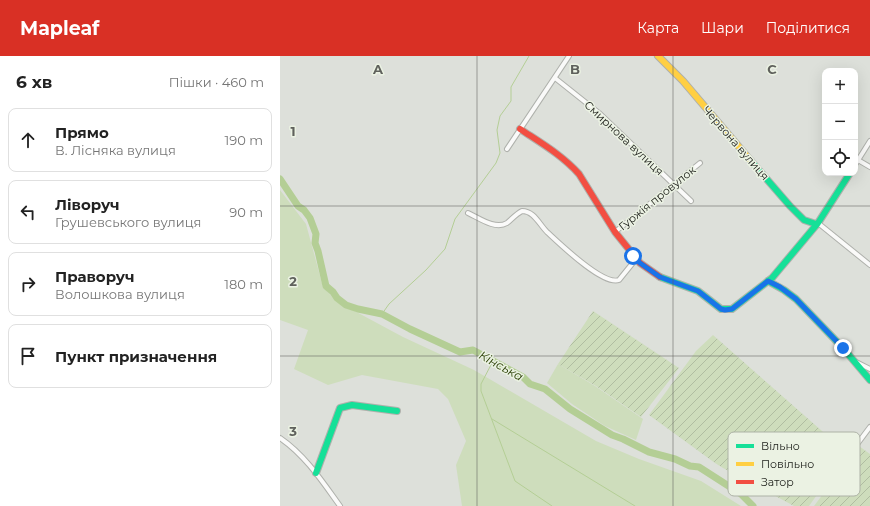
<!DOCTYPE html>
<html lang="uk">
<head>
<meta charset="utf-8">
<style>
	body { margin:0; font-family:Montserrat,sans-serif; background:#f2f2f2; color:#222 }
	.controls { position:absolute; right:12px; top:12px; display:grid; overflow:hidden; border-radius:8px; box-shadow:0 4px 16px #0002 }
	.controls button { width:36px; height:36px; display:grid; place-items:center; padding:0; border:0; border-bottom:1px solid #e0e0e0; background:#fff; color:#222; font:20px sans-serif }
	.stop { position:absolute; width:12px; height:12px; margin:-9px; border:3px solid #1a73e8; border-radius:50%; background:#fff }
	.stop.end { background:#1a73e8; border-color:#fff; box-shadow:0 1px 4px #0008 }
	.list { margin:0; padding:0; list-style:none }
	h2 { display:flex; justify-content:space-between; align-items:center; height:52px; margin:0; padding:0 16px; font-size:17px }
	h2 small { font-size:13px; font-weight:400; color:#767676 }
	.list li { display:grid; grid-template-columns:26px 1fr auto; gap:12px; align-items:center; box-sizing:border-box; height:64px; margin:0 8px 8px; padding:0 8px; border:1px solid #e0e0e0; border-radius:8px }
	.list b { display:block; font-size:15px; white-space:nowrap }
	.list p { margin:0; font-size:13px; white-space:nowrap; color:#767676 }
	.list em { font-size:13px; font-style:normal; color:#767676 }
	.icon { flex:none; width:22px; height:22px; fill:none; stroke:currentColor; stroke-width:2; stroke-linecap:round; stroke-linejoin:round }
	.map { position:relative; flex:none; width:590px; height:450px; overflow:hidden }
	header { display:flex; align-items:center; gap:24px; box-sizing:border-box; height:56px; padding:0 20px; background:#d93025; color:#fff }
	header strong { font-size:19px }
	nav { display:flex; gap:22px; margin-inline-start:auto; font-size:14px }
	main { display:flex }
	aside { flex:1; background:#fff }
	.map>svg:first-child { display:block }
	.green { fill:#ceddbc }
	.garden { fill:url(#garden-furrows) }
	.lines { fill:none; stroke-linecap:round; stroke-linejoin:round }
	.stream { stroke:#b4ce95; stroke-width:1 }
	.river { stroke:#b4ce95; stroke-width:7 }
	.street-casing { stroke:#afb1ac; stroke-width:6 }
	.fast-casing { stroke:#afb1ac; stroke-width:8 }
	.slow-casing { stroke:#afb1ac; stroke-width:8 }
	.jam-casing { stroke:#afb1ac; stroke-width:8 }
	.street { stroke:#fafaf9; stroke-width:4 }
	.fast { stroke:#16e098; stroke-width:6 }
	.slow { stroke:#ffcf43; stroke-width:6 }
	.jam { stroke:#f24e42; stroke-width:6 }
	.route { stroke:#1a73e8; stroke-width:5 }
	.grid { fill:none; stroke:#5f615c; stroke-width:1; stroke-opacity:0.55 }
	.labels { text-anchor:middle; stroke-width:3; stroke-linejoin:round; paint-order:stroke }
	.street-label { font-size:11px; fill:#1b1d18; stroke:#ebf2e3 }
	.water-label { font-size:12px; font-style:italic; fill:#2a3f03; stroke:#ebf2e3 }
	.key { fill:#ebf2e3; stroke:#adb2a6; stroke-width:1 }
	.key-label { font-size:11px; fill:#1b1d18 }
	.grid-label { font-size:13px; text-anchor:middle; font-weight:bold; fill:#5f615c; stroke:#ebf2e3; stroke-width:3; stroke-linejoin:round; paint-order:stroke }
</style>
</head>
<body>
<header>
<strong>Mapleaf</strong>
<nav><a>Карта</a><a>Шари</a><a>Поділитися</a></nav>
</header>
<main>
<aside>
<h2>6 хв<small>Пішки · 460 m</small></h2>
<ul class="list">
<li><svg class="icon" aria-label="ahead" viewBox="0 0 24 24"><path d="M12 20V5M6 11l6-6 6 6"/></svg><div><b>Прямо</b><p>В. Лісняка вулиця</p></div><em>190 m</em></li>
<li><svg class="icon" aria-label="left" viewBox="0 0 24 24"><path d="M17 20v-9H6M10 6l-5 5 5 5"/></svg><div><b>Ліворуч</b><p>Грушевського вулиця</p></div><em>90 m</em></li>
<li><svg class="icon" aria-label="right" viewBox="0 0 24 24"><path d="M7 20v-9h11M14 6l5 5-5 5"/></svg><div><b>Праворуч</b><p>Волошкова вулиця</p></div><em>180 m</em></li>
<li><svg class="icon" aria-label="arrive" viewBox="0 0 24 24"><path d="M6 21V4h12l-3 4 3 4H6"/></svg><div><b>Пункт призначення</b></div></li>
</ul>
</aside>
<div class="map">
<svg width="590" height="450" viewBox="0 0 590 450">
	<defs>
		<pattern id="garden-furrows" width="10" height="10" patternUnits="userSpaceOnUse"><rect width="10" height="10" fill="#ceddbc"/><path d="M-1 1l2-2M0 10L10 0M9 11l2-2" fill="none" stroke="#b0bda1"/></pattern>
	</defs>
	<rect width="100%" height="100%" fill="#dde0da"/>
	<!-- green -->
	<g class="green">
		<path d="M 0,134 L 26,168 L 43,231 L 56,245 L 123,281 L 194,314 L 316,385 L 359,403 L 421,425 L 461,450 L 182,450 L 176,409 L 186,385 L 168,343 L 158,333 L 82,319 L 48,329 L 14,313 L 28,274 L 0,264 Z"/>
		<path d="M 278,308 L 315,330 L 363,363 L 356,384 L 325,370 L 292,348 L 267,327 Z"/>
	</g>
	<!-- garden -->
	<g class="garden">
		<path d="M 313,255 L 399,312 L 361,361 L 316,330 L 278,308 Z"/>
		<path d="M 433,279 L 567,397 L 529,450 L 514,450 L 443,412 L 435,407 L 369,359 L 416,295 Z"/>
		<path d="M 579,390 L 590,398 L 590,450 L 534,450 Z"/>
	</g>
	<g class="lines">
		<!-- stream -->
		<g class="stream">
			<path d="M 102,258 L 109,248 L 146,214 L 165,193 L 175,163 L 216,107 L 220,97 L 217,74 L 220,60 L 231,45 L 231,31 L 249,0"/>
			<path d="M 213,305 L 201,328 L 201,335 L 235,425 L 272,450"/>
			<path d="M 212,363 L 355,450"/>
		</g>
		<!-- river -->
		<path class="river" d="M 0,123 L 18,150 L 24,154 L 30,162 L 36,178 L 35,187 L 38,195 L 46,230 L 53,236 L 57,242 L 66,249 L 78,253 L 102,258 L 130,273 L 180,296 L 193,294 L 243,321 L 250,328 L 265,333 L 290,353 L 332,379 L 343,383 L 369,396 L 395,403 L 410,410 L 419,411 L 461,438 L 473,450"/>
		<!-- street casing -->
		<g class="street-casing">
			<g id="street">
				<path d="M 275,22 L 319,57 L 411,145"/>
				<path d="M 227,93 L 289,0"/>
				<path d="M 578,104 L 590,111"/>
				<path d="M 575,109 L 590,85"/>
				<path d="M 188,157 C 199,162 215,174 227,167 C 232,163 236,158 242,155 C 254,155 259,168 267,176 C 279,187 323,230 339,224 L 356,203"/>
				<path d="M 538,167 L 590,209"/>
				<path d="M 335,176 L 420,107"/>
				<path d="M 576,306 L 590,313"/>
				<path d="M 0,382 C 25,399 42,425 60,450"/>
				<path d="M 572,395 L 590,371"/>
			</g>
		</g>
		<!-- fast casing -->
		<g class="fast-casing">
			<g id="fast">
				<path d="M 471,105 L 510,150 L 524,164 L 536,168"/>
				<path d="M 380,221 L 418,235 L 441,253 L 452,253 L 492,222 L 538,167 L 570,117"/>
				<path d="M 488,225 L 504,234 L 516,243 L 563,292 L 590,324"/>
				<path d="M 36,417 L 60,352 L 72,349 L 117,355"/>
			</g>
		</g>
		<!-- slow casing -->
		<g class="slow-casing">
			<path id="slow" d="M 378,0 L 403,25 L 471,105"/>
		</g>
		<!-- jam casing -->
		<g class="jam-casing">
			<path id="jam" d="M 240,73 C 261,87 282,99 299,118 L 335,176 L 360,207 L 380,221"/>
		</g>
		<!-- street -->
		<use href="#street" class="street"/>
		<!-- fast -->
		<use href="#fast" class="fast"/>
		<!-- slow -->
		<use href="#slow" class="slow"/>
		<!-- jam -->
		<use href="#jam" class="jam"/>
	</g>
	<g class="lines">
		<!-- route -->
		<path class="route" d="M 353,200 L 360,207 L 380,221 L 418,235 L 441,253 L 445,254 L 452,253 L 488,225 L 500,231 L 516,243 L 563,292"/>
	</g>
	<!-- grid -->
	<path class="grid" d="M 197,0 L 197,450M 393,0 L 393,450M 0,150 L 590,150M 0,300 L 590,300"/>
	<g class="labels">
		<!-- street labels -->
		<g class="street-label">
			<text transform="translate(344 82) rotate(43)" y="4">Смирнова вулиця</text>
			<text transform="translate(456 87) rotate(49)" y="4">Червона вулиця</text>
			<text transform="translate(377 142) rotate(-39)" y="4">Гуржія провулок</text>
		</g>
		<!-- water labels -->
		<g class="water-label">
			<text transform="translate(221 310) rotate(29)" y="4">Кінська</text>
		</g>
	</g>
	<!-- legend -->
	<rect x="448" y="376" width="132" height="64" rx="6" class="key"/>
	<rect x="456" y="388" width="18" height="4" fill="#16e098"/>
	<rect x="456" y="406" width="18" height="4" fill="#ffcf43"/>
	<rect x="456" y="424" width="18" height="4" fill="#f24e42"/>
	<g class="key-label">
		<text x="481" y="394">Вільно</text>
		<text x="481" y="412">Повільно</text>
		<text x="481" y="430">Затор</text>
	</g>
	<g class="grid-label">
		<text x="98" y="18">A</text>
		<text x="295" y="18">B</text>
		<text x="492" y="18">C</text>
		<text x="13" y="80">1</text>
		<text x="13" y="230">2</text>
		<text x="13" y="380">3</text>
	</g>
</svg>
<div class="controls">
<button>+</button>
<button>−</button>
<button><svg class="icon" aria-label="locate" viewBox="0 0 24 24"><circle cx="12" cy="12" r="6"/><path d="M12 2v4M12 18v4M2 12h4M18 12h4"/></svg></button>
</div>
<div class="stop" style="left:353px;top:200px"></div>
<div class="stop end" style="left:563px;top:292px"></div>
</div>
</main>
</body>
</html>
